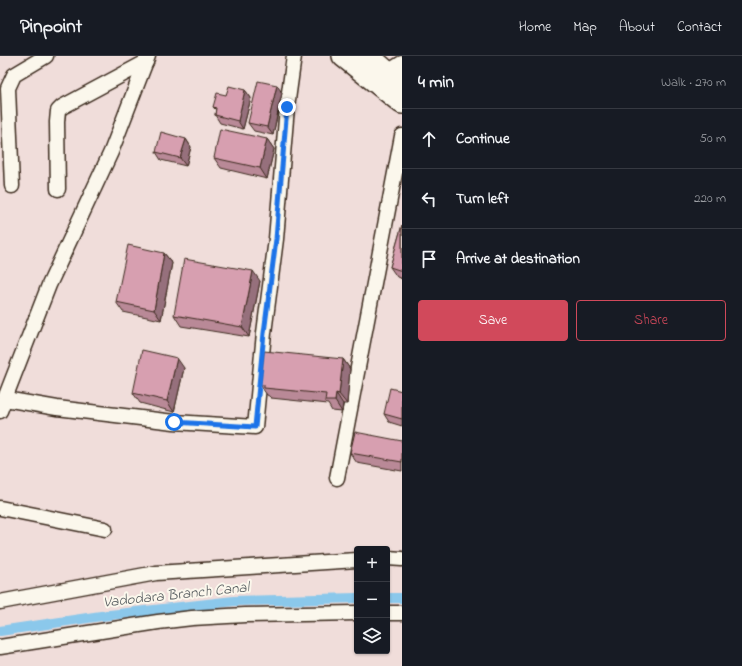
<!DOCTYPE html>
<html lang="en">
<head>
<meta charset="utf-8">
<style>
	body { margin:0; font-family:"Indie Flower",sans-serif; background:#20242c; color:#f1f3f6 }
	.controls { position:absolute; right:12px; bottom:12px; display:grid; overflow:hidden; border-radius:4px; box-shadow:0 1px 3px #0004 }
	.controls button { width:36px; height:36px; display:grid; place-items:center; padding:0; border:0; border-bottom:1px solid #363941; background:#171b24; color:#f1f3f6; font:20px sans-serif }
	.stop { position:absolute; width:12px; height:12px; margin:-9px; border:3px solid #1a73e8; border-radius:50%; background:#fff }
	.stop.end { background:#1a73e8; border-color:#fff; box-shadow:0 1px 4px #0008 }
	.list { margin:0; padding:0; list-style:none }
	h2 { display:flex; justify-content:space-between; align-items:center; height:52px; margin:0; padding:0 16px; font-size:17px }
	h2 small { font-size:13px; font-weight:400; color:#9ea1a6 }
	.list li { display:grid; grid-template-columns:26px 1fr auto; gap:12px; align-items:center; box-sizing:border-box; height:60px; padding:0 16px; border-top:1px solid #363941 }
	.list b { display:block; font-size:15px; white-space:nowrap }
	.list em { font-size:13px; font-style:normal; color:#9ea1a6 }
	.actions { display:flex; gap:8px; padding:12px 16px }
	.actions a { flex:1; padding:9px 0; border:1px solid #d1495b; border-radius:4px; text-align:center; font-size:14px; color:#d1495b }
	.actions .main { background:#d1495b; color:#fff }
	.icon { flex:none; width:22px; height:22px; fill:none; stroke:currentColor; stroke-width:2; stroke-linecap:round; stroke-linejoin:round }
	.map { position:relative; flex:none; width:402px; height:610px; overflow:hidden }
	header { display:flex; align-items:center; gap:24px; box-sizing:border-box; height:56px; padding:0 20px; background:#171b24; border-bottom:1px solid #363941 }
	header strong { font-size:19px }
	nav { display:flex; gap:22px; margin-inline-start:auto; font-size:14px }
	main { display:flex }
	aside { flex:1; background:#171b24 }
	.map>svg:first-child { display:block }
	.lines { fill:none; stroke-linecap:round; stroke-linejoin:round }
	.canal { stroke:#8bc8eb; stroke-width:10 }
	.minor-casing { stroke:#3b2a1e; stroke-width:17 }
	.highway-casing { stroke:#3b2a1e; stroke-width:24 }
	.minor { stroke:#fbf7ec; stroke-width:14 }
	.highway { stroke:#fbf7ec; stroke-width:21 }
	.wall { fill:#b98997; stroke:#3b2a1e }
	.shaded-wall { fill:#966f7b; stroke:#3b2a1e }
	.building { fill:#d79fb0; stroke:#3b2a1e }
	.route { stroke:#1a73e8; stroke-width:5 }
	.labels { text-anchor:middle; stroke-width:4; stroke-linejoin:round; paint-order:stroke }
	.water-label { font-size:15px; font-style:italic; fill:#53595c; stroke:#fbf7ec }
</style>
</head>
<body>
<header>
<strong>Pinpoint</strong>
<nav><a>Home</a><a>Map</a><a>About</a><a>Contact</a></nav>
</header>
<main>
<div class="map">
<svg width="402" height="610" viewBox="0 0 402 610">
	<rect width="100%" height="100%" fill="#f0ddda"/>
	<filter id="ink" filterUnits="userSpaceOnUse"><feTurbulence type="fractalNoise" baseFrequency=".025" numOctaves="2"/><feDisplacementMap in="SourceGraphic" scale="8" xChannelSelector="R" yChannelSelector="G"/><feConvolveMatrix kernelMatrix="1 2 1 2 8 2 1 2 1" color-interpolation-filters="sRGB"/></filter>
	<g filter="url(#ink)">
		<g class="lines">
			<!-- canal -->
			<g class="canal">
				<path d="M 387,542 L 402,542"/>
				<path d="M 0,575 L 101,560 L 234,545 L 357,542"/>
			</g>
			<!-- minor casing -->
			<g class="minor-casing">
				<g id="minor">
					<path d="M 388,16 L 402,7"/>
					<path d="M 12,130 L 8,32 L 14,19 L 46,0"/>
					<path d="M 58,133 L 57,66 L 58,55 L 62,51 L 146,6"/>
					<path d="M 5,343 L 57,352 L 174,366 L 255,371 L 264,277 L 276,183 L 287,51 L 294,0"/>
					<path d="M 0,355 L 49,229 L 111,96 L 148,0"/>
					<path d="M 337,422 L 402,80"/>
					<path d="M 0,452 L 105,473"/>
					<path d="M 387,502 L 402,503"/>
					<path d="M 0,546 L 156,517 L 357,504"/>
					<path d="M 387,557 L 402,557"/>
					<path d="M 0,591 L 158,566 L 192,562 L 245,559 L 357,557"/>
				</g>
			</g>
			<!-- highway casing -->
			<g class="highway-casing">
				<g id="highway">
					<path d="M 343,0 L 402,47"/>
					<path d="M 369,0 L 385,14 L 402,26"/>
				</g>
			</g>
			<!-- minor -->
			<use href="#minor" class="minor"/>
			<!-- highway -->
			<use href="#highway" class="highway"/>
		</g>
		<!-- wall -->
		<g class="wall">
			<path d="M 245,34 L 251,42 L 243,73 L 220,67 L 215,59 L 216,54 L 213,51 L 226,39 Z"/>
			<path d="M 282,37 L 273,79 L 254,75 L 248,67 Z"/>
			<path d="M 186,83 L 191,91 L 186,110 L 161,104 L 156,96 Z"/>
			<path d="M 267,83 L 274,93 L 267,123 L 221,112 L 214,102 Z"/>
			<path d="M 402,169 L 402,223 L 397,221 L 390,211 Z"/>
			<path d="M 164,197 L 172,207 L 161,264 L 123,256 L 116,246 Z"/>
			<path d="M 260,225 L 249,281 L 181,270 L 174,259 Z"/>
			<path d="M 343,303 L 350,313 L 347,348 L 343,348 L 342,356 L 332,355 L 328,348 L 271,342 L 269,340 L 267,339 L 260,329 Z"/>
			<path d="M 184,312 L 174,356 L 140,347 L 133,337 Z"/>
			<path d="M 402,335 L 402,370 L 389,366 L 384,358 Z"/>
			<path d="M 402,385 L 402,415 L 357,407 L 350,397 Z"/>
		</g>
		<!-- shaded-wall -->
		<g class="shaded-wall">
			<path d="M 277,29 L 282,37 L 273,79 L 267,71 Z"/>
			<path d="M 245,34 L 251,42 L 243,73 L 238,65 Z"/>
			<path d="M 186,83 L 191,91 L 186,110 L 180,102 Z"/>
			<path d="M 267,83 L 274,93 L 267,123 L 260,112 Z"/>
			<path d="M 164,197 L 172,207 L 161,264 L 154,254 Z"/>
			<path d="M 253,215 L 260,225 L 249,281 L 242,271 Z"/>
			<path d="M 177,302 L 184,312 L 174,356 L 167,345 Z"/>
			<path d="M 343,303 L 350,313 L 347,348 L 339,338 Z"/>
			<path d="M 336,337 L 343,348 L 342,356 L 335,345 Z"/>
		</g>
		<!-- building -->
		<g class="building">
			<path d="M 258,25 L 277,29 L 267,71 L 248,67 Z"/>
			<path d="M 229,30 L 245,34 L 238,65 L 215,59 L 216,52 L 213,51 L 217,37 L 226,39 Z"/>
			<path d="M 220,73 L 267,83 L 260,112 L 214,102 Z"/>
			<path d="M 161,76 L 186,83 L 180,102 L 156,96 Z"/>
			<path d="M 402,169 L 402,215 L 390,211 Z"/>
			<path d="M 128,189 L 164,197 L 154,254 L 116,246 Z"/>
			<path d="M 184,203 L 253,215 L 242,271 L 174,259 Z"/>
			<path d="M 142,294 L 177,302 L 167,345 L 133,337 Z"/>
			<path d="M 264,295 L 343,303 L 339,338 L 336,337 L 335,345 L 325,345 L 326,338 L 264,332 L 264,329 L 260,329 Z"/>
			<path d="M 390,332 L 402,335 L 402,363 L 384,358 Z"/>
			<path d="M 355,376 L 402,385 L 402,406 L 350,397 Z"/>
		</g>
	</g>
	<g class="lines" filter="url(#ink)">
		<!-- route -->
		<path class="route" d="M 174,366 L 255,371 L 264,277 L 276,183 L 287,51"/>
	</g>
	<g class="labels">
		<!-- water labels -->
		<g class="water-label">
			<text transform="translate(176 538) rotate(-6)" y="5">Vadodara Branch Canal</text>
		</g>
	</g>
</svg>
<div class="controls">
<button>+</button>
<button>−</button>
<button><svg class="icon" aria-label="layers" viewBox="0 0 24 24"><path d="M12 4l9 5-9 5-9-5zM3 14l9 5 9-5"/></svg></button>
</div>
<div class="stop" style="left:174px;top:366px"></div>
<div class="stop end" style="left:287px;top:51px"></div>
</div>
<aside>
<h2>4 min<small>Walk · 270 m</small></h2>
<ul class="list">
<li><svg class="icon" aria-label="ahead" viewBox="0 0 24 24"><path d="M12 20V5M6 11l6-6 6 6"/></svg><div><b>Continue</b></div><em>50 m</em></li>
<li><svg class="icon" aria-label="left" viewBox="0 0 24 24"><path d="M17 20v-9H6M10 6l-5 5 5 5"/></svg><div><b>Turn left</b></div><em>220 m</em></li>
<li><svg class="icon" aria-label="arrive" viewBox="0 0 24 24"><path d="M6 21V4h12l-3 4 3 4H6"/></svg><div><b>Arrive at destination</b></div></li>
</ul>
<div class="actions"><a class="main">Save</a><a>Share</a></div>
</aside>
</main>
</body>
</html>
